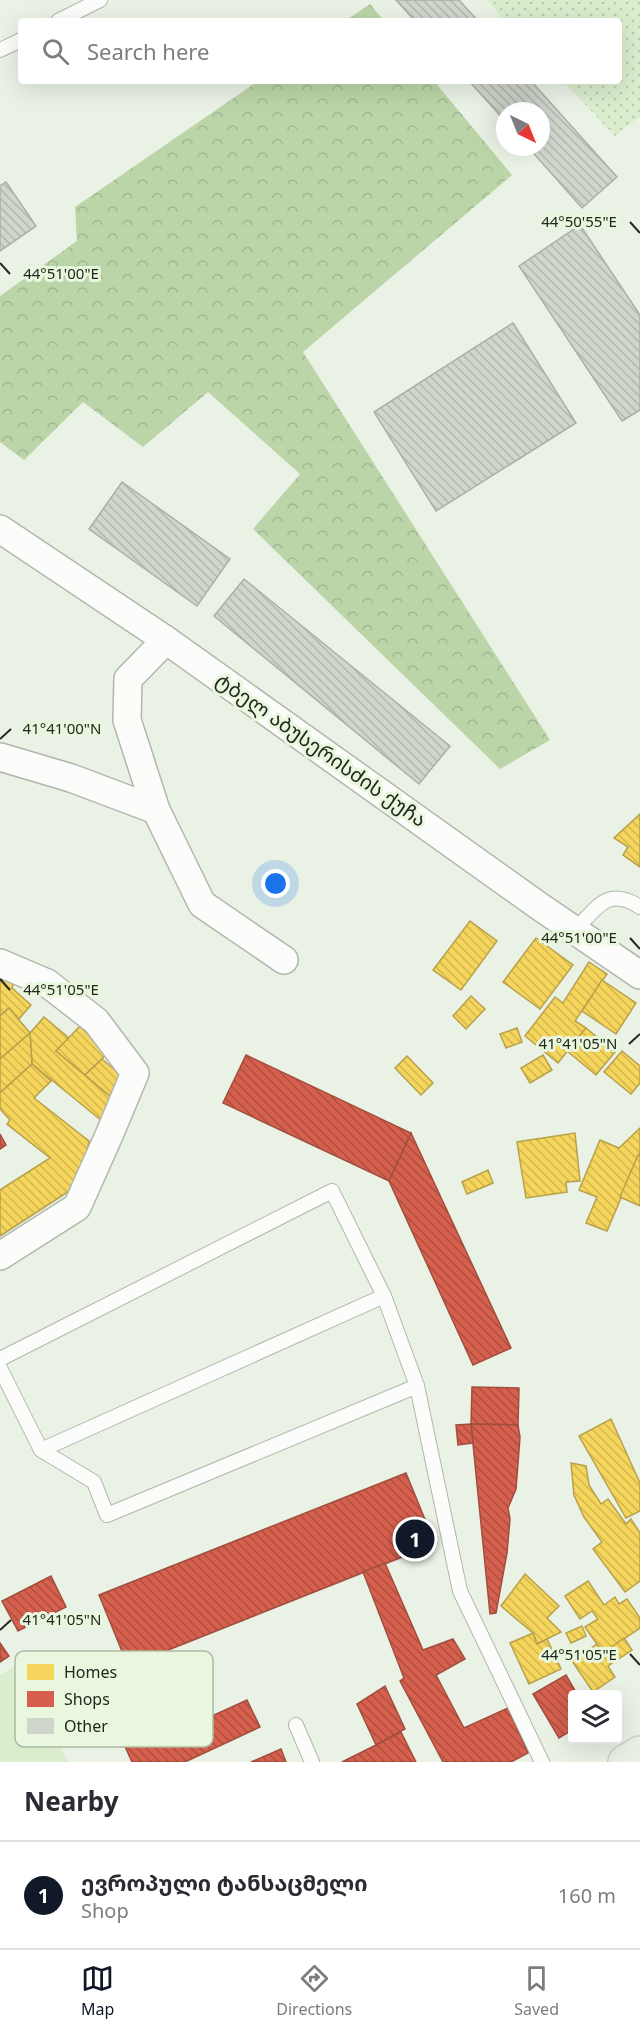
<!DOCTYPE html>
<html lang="en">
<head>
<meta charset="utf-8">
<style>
	body { margin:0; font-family:"Noto Sans","Noto Sans Georgian",sans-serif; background:#f2f2f3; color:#2b2b33 }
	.controls { position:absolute; right:18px; bottom:18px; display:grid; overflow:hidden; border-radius:6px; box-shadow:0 6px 24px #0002 }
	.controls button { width:54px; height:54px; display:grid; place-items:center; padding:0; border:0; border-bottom:2px solid #e1e1e2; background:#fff; color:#2b2b33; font:30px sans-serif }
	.compass { position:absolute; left:496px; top:102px; width:54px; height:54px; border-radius:50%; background:#fff; box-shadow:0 6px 24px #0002; rotate:137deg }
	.you { position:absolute; left:276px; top:884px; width:21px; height:21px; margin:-15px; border:4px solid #fff; border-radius:50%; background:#1a73e8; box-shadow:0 0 0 9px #1a73e833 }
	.badge { display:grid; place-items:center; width:39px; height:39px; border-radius:50%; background:#111827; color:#fff; font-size:20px; font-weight:700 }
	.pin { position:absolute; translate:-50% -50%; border:3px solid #fff; box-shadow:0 2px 6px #0006 }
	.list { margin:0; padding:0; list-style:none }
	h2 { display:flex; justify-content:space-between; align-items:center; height:78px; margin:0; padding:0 24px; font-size:26px }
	h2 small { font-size:20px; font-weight:400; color:#7c7c81 }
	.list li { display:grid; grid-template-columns:39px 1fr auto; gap:18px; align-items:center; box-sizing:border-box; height:108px; padding:0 24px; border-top:2px solid #e1e1e2 }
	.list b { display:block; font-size:22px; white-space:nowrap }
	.list p { margin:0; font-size:20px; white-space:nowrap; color:#7c7c81 }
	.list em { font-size:20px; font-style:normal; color:#7c7c81 }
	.icon { flex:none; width:33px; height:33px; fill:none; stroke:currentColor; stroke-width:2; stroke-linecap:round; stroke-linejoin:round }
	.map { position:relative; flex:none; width:640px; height:1762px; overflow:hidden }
	.search { position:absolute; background:#fff; box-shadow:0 6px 24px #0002; left:18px; right:18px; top:18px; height:66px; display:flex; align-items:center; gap:15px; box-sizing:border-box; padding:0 21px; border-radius:6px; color:#7c7c81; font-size:22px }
	.sheet { height:186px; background:#fff }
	nav { display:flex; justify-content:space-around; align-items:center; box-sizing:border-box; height:84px; border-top:2px solid #e1e1e2; background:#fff; font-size:16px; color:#7c7c81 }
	nav a { display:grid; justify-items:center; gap:3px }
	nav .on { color:#111827 }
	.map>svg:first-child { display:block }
	.grass { fill:url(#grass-dots) }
	.forest { fill:url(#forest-crowns) }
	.park { fill:#daedcd }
	.homes { fill:url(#homes-back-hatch); stroke:#b7a14a; stroke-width:1.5 }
	.shops { fill:url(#shops-back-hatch); stroke:#a04f3f; stroke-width:1.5 }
	.building { fill:url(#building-back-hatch); stroke:#abb0a7; stroke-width:1.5 }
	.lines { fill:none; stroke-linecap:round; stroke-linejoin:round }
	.service-casing { stroke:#b1b7ad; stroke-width:16 }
	.minor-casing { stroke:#b1b7ad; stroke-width:30 }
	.primary-casing { stroke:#cccfc9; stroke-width:36 }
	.service { stroke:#fcfdfb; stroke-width:14 }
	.minor { stroke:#fcfdfb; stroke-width:27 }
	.primary { stroke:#eaf0e5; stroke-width:33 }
	.ticks { fill:none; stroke:#23281f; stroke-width:2 }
	.labels { text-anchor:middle; stroke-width:6; stroke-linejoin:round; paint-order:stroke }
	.street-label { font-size:20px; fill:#23281f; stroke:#e9f7df }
	.key { fill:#e9f7df; stroke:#aeb9a5; stroke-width:1.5 }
	.key-label { font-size:16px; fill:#23281f }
	.ticks-label { font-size:15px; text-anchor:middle; fill:#23281f; stroke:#e9f7df; stroke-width:6; stroke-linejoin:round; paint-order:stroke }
</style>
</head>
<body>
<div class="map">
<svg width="640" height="1762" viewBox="0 0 640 1762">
	<defs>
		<pattern id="grass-dots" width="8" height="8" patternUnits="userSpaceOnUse" patternTransform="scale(1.5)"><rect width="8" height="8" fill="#daedcd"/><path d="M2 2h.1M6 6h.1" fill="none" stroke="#bbcbb0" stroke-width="1.8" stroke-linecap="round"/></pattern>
		<pattern id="forest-crowns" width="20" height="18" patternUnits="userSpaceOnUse" patternTransform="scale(1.5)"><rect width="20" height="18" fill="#bbd5a8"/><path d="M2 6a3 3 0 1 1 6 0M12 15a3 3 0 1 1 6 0" fill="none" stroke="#a0b790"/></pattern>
		<pattern id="homes-back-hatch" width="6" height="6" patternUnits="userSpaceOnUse" patternTransform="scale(1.5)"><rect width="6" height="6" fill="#f6d55c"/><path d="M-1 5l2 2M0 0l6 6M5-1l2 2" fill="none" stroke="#d3b750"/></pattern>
		<pattern id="shops-back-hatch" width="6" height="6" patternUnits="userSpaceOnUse" patternTransform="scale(1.5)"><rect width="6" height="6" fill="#d6604d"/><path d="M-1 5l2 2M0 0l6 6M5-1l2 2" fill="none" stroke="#ad4f3f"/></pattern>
		<pattern id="building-back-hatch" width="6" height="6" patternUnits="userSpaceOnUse" patternTransform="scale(1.5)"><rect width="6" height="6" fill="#d0d6cc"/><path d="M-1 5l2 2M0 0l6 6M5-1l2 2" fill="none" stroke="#b2b8af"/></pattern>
	</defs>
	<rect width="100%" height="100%" fill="#eaf1e5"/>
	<!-- grass -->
	<path class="grass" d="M 486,0 L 640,0 L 640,116 L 615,136 L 563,81 L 619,81 L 619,21 L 506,21 Z"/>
	<!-- forest -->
	<g class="forest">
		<path d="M 370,4 L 384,21 L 345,21 Z"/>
		<path d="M 258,81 L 434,81 L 512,175 L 303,352 L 550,740 L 500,769 L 253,529 L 300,474 L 208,392 L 143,447 L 83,402 L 24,460 L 0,442 L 0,296 L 77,241 L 75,207 Z"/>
	</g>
	<!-- park -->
	<path class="park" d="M 17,1665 L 68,1762 L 0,1762 L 0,1675 Z"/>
	<!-- homes -->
	<g class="homes">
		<path d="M 640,814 L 640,867 L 623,855 L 628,847 L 614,838 Z"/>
		<path d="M 470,921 L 497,941 L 461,990 L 433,970 Z"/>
		<path d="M 536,938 L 573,965 L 540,1009 L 503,982 Z"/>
		<path d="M 589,962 L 607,974 L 575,1021 L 586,1028 L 558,1063 L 525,1036 L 555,997 L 563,1003 Z"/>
		<path d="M 0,975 L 14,982 L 12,988 L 31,1005 L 18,1020 L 9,1008 L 0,1016 Z"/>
		<path d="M 602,980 L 636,1003 L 616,1034 L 582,1011 Z"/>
		<path d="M 471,996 L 485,1009 L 466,1029 L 453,1016 Z"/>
		<path d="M 9,1008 L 30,1033 L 0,1059 L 0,1016 Z"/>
		<path d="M 44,1017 L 69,1038 L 56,1051 L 117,1102 L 102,1121 L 32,1064 L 30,1033 Z"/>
		<path d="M 80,1026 L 107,1054 L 85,1075 L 56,1051 Z"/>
		<path d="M 517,1028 L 522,1042 L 506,1048 L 500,1034 Z"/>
		<path d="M 586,1028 L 615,1052 L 596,1075 L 567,1051 Z"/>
		<path d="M 30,1033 L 32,1064 L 0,1093 L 0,1059 Z"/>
		<path d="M 622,1051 L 640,1066 L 640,1083 L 631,1094 L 604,1072 Z"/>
		<path d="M 543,1055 L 552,1070 L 530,1083 L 521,1068 Z"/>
		<path d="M 407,1056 L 433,1083 L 421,1095 L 395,1068 Z"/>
		<path d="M 102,1059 L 123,1077 L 117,1102 L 85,1075 Z"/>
		<path d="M 32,1064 L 51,1081 L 34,1098 L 89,1141 L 80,1184 L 0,1236 L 0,1190 L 50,1158 L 7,1124 L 10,1120 L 0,1109 L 0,1093 Z"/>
		<path d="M 640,1128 L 640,1153 L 607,1231 L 586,1223 L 597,1197 L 579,1190 L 600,1140 L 619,1148 Z"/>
		<path d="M 575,1133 L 580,1181 L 566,1182 L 567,1192 L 526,1198 L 517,1142 Z"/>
		<path d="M 638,1155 L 640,1156 L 640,1206 L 620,1197 Z"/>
		<path d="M 488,1170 L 493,1183 L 467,1194 L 462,1182 Z"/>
		<path d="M 611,1419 L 640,1483 L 640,1511 L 626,1518 L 579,1436 Z"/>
		<path d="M 571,1463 L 586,1466 L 589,1485 L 601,1504 L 608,1499 L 626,1524 L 631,1519 L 640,1533 L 640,1581 L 625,1592 L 593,1549 L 602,1542 L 584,1517 L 574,1495 Z"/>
		<path d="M 525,1574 L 559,1606 L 547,1618 L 561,1632 L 537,1644 L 533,1633 L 501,1606 Z"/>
		<path d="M 588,1581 L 604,1605 L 615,1597 L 619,1604 L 627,1599 L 640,1618 L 640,1628 L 603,1653 L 585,1627 L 598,1619 L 592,1611 L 580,1619 L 565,1596 Z"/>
		<path d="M 582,1626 L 586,1636 L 571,1643 L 566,1633 Z"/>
		<path d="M 533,1633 L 537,1644 L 547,1639 L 561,1669 L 529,1684 L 510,1643 Z"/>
		<path d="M 624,1638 L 632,1650 L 608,1666 L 615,1677 L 593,1692 L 572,1661 L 597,1644 L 603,1653 Z"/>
	</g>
	<!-- shops -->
	<g class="shops">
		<path d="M 246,1055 L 411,1133 L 389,1181 L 223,1103 Z"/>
		<path d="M 411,1133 L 511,1348 L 473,1365 L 389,1181 Z"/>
		<path d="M 0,1134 L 6,1145 L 0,1149 Z"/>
		<path d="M 472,1387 L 519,1388 L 518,1425 L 471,1424 Z"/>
		<path d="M 471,1424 L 518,1425 L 520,1437 L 516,1489 L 508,1508 L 510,1519 L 507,1553 L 496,1613 L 490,1614 Z"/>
		<path d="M 471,1424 L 473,1443 L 458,1445 L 456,1425 Z"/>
		<path d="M 406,1473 L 435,1544 L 128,1666 L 99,1595 Z"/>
		<path d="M 385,1563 L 423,1650 L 453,1639 L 465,1659 L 436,1675 L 464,1728 L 508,1708 L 528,1753 L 511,1762 L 443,1762 L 400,1681 L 404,1678 L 363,1572 Z"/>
		<path d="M 51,1576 L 66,1607 L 18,1631 L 2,1601 Z"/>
		<path d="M 0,1643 L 9,1656 L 0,1662 Z"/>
		<path d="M 566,1675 L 577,1694 L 572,1694 L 572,1730 L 559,1738 L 533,1694 Z"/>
		<path d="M 385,1686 L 405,1729 L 376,1745 L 357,1704 Z"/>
		<path d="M 247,1700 L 260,1727 L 185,1762 L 132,1762 L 119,1733 L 145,1720 L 155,1742 Z"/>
		<path d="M 401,1732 L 416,1762 L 342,1762 L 376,1745 Z"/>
		<path d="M 281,1749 L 286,1762 L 251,1762 Z"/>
	</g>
	<!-- building -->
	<g class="building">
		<path d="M 396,0 L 459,0 L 478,21 L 415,21 Z"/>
		<path d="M 469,81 L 531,81 L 617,177 L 582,208 L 528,147 L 541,147 L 541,111 L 505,111 L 505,121 Z"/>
		<path d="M 6,182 L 36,226 L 0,251 L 0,186 Z"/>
		<path d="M 580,225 L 640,315 L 640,410 L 622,421 L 519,266 Z"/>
		<path d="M 513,323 L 576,423 L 436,511 L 374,412 Z"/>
		<path d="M 122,482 L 230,559 L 197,606 L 89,529 Z"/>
		<path d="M 244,579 L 450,746 L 419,784 L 214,616 Z"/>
	</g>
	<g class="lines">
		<!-- service casing -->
		<g class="service-casing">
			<g id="service">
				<path d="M 58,21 L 100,0"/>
				<path d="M 0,50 L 21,40"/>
				<path d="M 575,930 C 597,908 607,886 640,907"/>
				<path d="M 0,1359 L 332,1191 L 384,1296"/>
				<path d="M 0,1368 L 41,1450 L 94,1482 L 107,1515 L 417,1386"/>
				<path d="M 41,1450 L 384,1296 L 417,1386 L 460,1591 L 542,1762"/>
				<path d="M 296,1725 L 312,1762"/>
			</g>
		</g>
		<!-- minor casing -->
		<g class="minor-casing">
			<g id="minor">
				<path d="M 0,529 L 166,640 L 539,906 L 640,975"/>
				<path d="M 166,640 L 128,679 L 127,720 L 156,810 L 202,904 L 284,960"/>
				<path d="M 0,757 L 71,778 L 156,810"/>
				<path d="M 0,963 L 47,983 L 96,1021 L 135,1073 L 110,1133 L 77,1207 L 0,1256"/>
			</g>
		</g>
		<!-- primary casing -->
		<g class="primary-casing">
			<path id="primary" d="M 625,1762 L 640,1753"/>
		</g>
		<!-- service -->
		<use href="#service" class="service"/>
		<!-- minor -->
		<use href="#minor" class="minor"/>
		<!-- primary -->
		<use href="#primary" class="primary"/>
	</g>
	<!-- ticks -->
	<path class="ticks" d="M 630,222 L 640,233M 0,263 L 10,274M 0,739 L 11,729M 630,938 L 640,949M 0,979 L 10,990M 629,1044 L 640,1034M 0,1630 L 11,1620M 630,1654 L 640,1665"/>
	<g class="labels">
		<!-- street labels -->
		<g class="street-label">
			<text transform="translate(321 750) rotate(35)" y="7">ტბელ აბუსერისძის ქუჩა</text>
		</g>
	</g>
	<!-- legend -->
	<rect x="15" y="1651" width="198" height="96" rx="9" class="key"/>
	<rect x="27" y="1664" width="27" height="16" fill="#f6d55c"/>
	<rect x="27" y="1691" width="27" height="16" fill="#d6604d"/>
	<rect x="27" y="1718" width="27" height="16" fill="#d0d6cc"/>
	<g class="key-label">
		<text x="64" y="1678">Homes</text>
		<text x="64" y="1705">Shops</text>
		<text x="64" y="1732">Other</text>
	</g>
	<g class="ticks-label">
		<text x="579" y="227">44°50'55"E</text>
		<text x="61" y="279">44°51'00"E</text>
		<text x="62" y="734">41°41'00"N</text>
		<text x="579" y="943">44°51'00"E</text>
		<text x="61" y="995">44°51'05"E</text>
		<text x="578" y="1049">41°41'05"N</text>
		<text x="62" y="1625">41°41'05"N</text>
		<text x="579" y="1660">44°51'05"E</text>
	</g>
</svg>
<div class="controls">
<button><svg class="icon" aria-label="layers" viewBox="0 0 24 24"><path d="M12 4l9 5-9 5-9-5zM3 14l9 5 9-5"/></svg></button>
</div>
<svg class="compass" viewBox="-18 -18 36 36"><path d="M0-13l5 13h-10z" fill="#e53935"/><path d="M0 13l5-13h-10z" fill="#7c7c81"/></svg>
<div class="you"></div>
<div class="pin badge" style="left:415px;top:1539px">1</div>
<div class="search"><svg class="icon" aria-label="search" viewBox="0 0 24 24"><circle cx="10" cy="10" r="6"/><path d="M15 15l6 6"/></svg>Search here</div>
</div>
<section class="sheet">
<h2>Nearby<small></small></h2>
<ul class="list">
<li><span class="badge">1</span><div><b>ევროპული ტანსაცმელი</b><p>Shop</p></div><em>160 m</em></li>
</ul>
</section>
<nav>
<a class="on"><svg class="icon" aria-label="map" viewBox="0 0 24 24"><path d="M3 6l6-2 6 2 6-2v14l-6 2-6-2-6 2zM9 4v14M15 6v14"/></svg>Map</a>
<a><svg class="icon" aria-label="directions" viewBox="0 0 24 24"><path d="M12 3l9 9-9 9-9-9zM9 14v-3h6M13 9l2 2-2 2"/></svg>Directions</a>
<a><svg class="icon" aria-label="saved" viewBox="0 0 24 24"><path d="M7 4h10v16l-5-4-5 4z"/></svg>Saved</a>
</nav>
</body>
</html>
